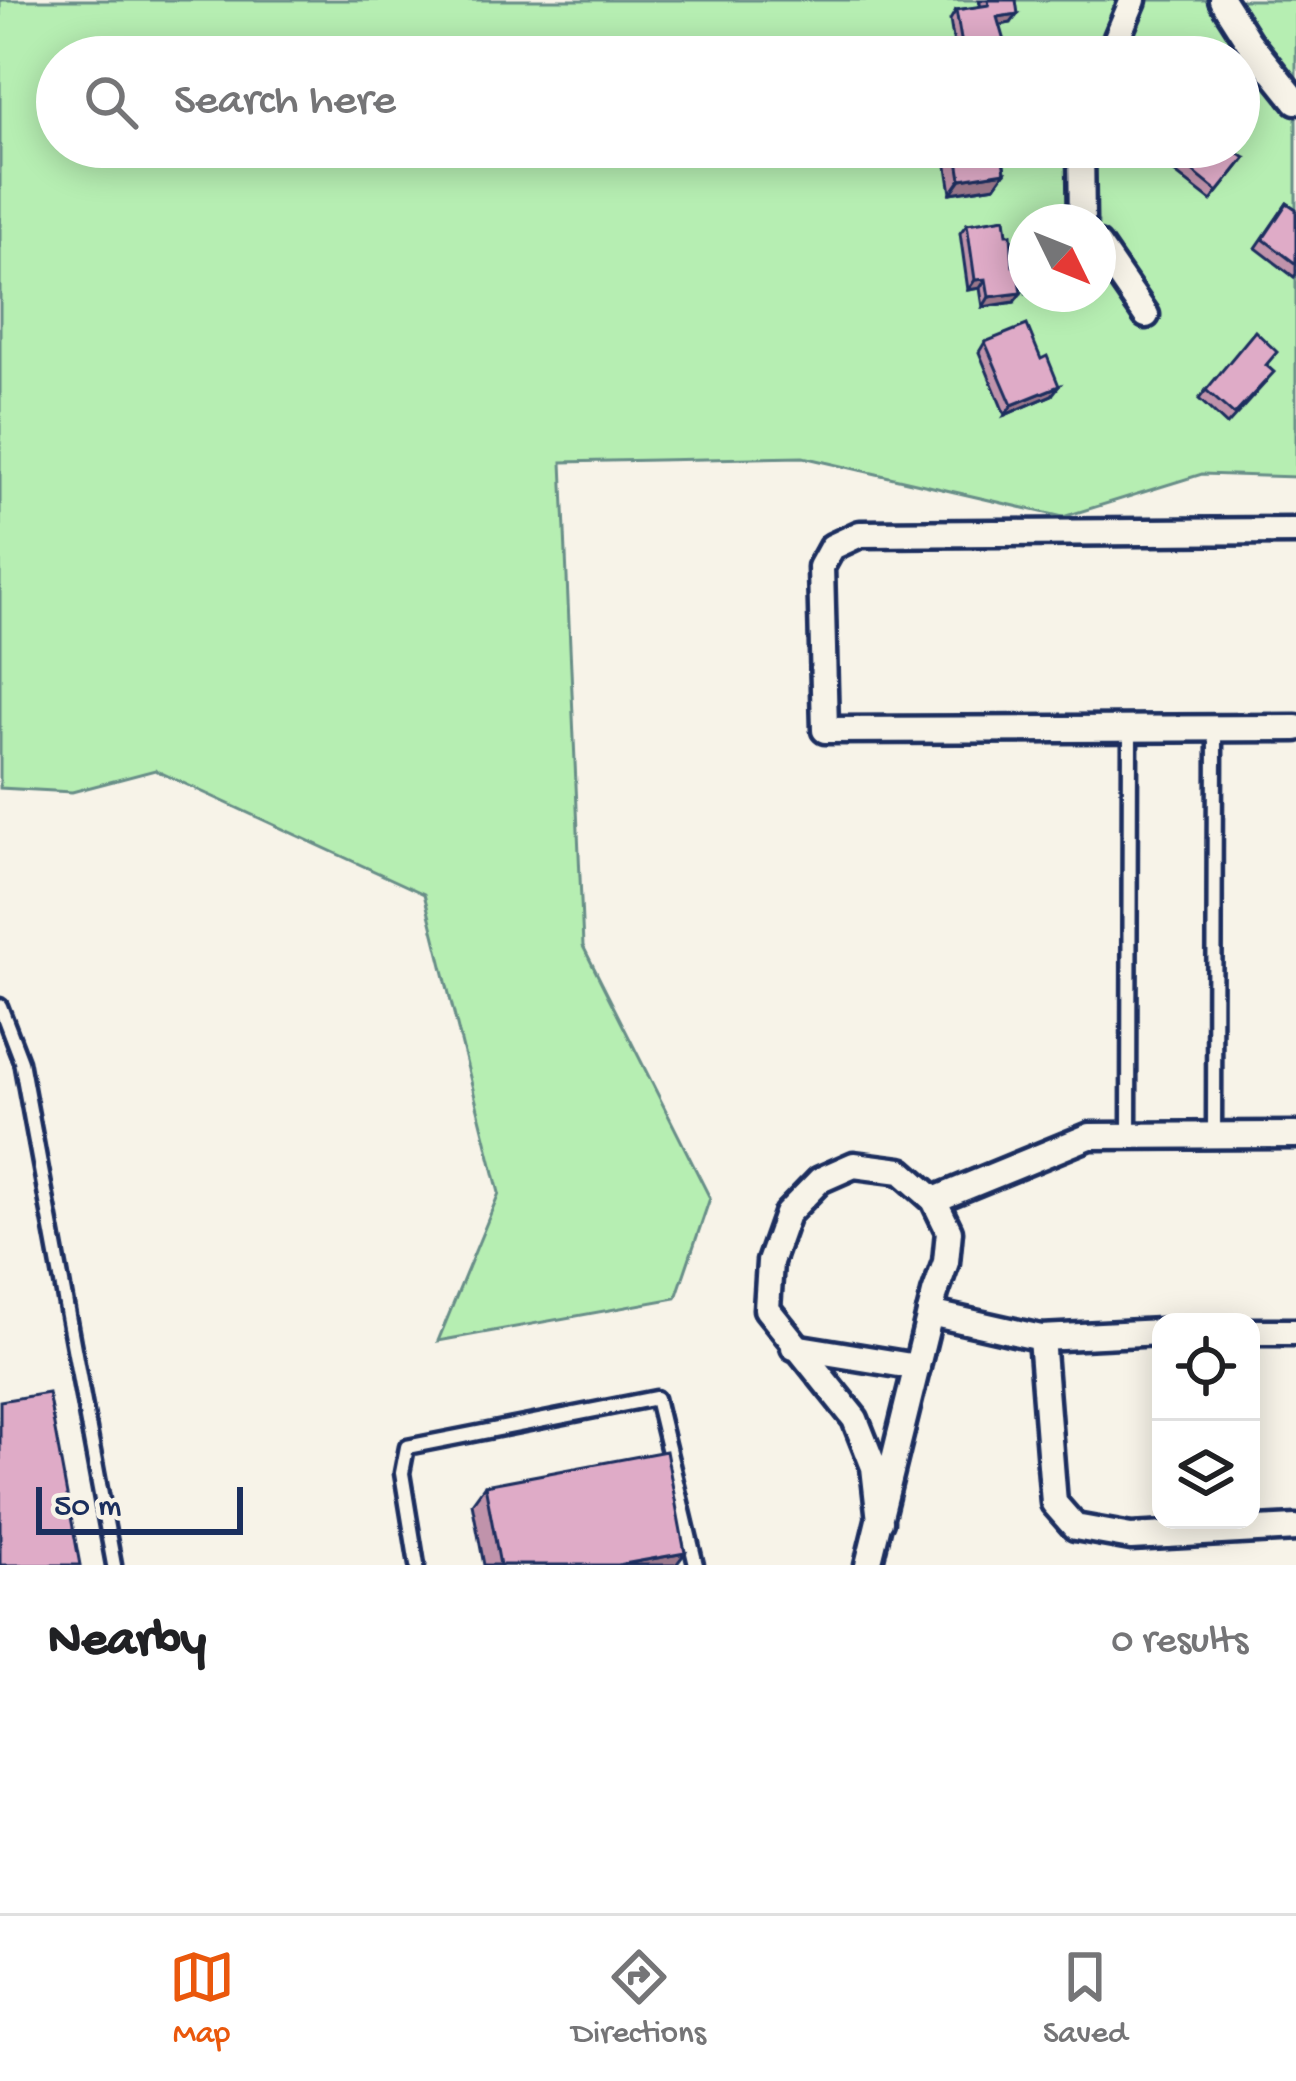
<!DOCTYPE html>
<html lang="en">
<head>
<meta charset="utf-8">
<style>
	body { margin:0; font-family:"Gochi Hand",sans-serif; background:#f6f6f6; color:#202124 }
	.controls { position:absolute; right:36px; bottom:36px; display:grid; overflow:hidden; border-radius:24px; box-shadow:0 6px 30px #0003 }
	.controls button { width:108px; height:108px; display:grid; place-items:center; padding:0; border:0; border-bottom:3px solid #e0e0e0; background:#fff; color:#202124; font:60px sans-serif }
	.compass { position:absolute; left:1008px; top:204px; width:108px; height:108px; border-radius:50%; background:#fff; box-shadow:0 6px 30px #0003; rotate:133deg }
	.scale { position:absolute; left:36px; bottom:30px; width:207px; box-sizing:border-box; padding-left:12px; border:6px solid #1b2f5e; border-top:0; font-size:33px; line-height:42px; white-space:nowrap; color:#1b2f5e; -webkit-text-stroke:9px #f7f3e8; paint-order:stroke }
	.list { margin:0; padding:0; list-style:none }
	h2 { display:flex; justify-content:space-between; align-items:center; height:156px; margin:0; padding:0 48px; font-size:51px }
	h2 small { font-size:39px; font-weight:400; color:#757577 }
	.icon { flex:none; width:66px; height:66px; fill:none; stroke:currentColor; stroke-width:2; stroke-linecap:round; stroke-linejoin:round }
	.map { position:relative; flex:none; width:1296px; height:1565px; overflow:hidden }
	.search { position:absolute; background:#fff; box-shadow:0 6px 30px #0003; left:36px; right:36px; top:36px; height:132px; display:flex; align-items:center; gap:30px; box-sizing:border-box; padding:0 42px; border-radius:66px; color:#757577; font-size:45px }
	.sheet { height:348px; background:#fff }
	nav { display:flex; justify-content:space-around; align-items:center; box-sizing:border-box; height:168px; border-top:3px solid #e0e0e0; background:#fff; font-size:33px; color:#757577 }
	nav a { display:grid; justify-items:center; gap:6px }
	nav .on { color:#ea580c }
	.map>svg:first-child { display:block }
	.green { fill:#b6eeb2; stroke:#688e88; stroke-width:3; fill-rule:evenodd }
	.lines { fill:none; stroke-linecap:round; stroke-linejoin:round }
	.service-casing { stroke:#1b2f5e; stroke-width:21 }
	.minor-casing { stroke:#1b2f5e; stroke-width:33 }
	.service { stroke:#f7f3e8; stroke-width:12 }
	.minor { stroke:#f7f3e8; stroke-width:24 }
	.wall { fill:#c093ab; stroke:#1b2f5e; stroke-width:3 }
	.shaded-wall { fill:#9c788b; stroke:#1b2f5e; stroke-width:3 }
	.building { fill:#dfabc7; stroke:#1b2f5e; stroke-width:3 }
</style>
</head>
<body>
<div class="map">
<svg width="1296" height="1565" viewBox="0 0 1296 1565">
	<rect width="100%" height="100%" fill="#f7f3e8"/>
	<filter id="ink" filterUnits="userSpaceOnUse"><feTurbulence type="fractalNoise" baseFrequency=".00833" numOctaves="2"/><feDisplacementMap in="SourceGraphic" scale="24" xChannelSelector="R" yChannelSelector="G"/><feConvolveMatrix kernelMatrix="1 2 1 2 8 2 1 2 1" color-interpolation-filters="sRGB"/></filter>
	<g filter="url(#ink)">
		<!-- green -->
		<path class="green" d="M 0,0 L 1296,0 L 1296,477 L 1202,474 L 1063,517 L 803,457 L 562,462 L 583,946 L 710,1198 L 676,1298 L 438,1341 L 499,1193 L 424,894 L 155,770 L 72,792 L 0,788 ZM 57,57 L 1239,57 L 1239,147 L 57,147 ZM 1026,222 L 1098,222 L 1098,294 L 1026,294 Z"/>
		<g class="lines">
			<!-- service casing -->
			<g class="service-casing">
				<g id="service">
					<path d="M 0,1006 L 21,1061 L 114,1565"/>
					<path d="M 1129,1135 L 1130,729"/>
					<path d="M 1214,1135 L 1215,728"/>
					<path d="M 417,1565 L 402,1473 L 407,1447 L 656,1398 L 696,1565"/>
				</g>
			</g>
			<!-- minor casing -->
			<g class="minor-casing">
				<g id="minor">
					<path d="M 1222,0 L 1248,41 L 1296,101"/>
					<path d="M 1109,57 L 1133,0"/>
					<path d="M 1081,147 L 1082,222"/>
					<path d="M 1098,245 L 1146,315"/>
					<path d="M 1296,531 L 860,534 L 832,547 L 821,567 L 825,730 L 1296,728"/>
					<path d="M 934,1200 L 1090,1136 L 1296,1135"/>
					<path d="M 930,1313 L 1041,1338 L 1161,1332"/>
					<path d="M 1251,1332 L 1296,1332"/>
					<path d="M 1041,1338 L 1054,1503 L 1075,1527 L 1131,1537 L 1296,1528"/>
					<path d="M 794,1347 L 917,1367"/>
					<path d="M 868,1565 L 935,1293 L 946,1262 L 949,1231 L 934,1200 L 901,1171 L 854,1165 L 820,1180 L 787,1214 L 770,1262 L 767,1309 L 855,1419 L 874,1467 L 880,1521"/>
				</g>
			</g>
			<!-- service -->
			<use href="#service" class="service"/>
			<!-- minor -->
			<use href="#minor" class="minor"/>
		</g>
		<!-- wall -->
		<g class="wall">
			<path d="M 979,0 L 1016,0 L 1011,23 L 999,25 L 1007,57 L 956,57 L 950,20 L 956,10 L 981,7 Z"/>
			<path d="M 944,147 L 1002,147 L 1005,172 L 995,186 L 951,193 Z"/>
			<path d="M 1168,147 L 1245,158 L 1211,201 L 1174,172 L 1177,168 L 1162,156 Z"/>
			<path d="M 1287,203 L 1296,209 L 1296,274 L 1294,277 L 1256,248 Z"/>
			<path d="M 967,224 L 1014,302 L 983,307 L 980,288 L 968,290 L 960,233 Z"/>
			<path d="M 985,342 L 1041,359 L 1052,395 L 1005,415 L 979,352 Z"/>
			<path d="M 1267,365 L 1267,381 L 1227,425 L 1199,399 L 1206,390 Z"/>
			<path d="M 485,1485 L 676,1565 L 484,1565 L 472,1503 Z"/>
		</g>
		<!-- shaded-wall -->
		<g class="shaded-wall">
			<path d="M 1018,14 L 1011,23 L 990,27 L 997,17 Z"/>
			<path d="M 1005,172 L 995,186 L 951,193 L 961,179 Z"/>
			<path d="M 986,279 L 980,288 L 968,290 L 975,280 Z"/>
			<path d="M 1021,293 L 1014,302 L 983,307 L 989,297 Z"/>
			<path d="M 1059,386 L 1052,395 L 1005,415 L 1012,405 Z"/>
			<path d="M 685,1553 L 676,1565 L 618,1565 Z"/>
		</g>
		<!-- building -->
		<g class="building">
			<path d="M 988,0 L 1016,0 L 1018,14 L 997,17 L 1008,55 L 964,57 L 956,10 L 989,5 Z"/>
			<path d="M 956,147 L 993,147 L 994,150 L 1001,149 L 1005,172 L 961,179 Z"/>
			<path d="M 1169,147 L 1230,147 L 1245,158 L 1218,192 L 1181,162 L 1184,159 Z"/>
			<path d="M 1287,203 L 1296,209 L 1296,264 L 1263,239 Z"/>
			<path d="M 1005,218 L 1007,234 L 1011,234 L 1013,266 L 1017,266 L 1021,293 L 989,297 L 986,279 L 975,280 L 967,224 Z"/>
			<path d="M 1027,325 L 1041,359 L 1047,356 L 1059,386 L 1012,405 L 985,342 Z"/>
			<path d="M 1255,331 L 1277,352 L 1266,365 L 1274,372 L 1234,415 L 1206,390 Z"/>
			<path d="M 48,1393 L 80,1565 L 0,1565 L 0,1401 Z"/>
			<path d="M 666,1451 L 685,1553 L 618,1565 L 500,1565 L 485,1485 Z"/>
		</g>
	</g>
</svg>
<div class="controls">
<button><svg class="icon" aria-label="locate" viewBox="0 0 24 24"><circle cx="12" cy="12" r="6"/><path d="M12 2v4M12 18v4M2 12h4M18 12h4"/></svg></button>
<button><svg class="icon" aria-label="layers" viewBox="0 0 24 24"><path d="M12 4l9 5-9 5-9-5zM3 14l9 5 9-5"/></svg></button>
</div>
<svg class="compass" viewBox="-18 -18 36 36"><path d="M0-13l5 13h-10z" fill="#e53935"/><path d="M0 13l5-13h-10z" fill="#757577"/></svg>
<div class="scale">50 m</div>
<div class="search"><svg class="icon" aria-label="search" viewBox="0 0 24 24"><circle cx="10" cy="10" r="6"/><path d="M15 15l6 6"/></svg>Search here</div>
</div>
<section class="sheet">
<h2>Nearby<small>0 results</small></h2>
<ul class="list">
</ul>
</section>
<nav>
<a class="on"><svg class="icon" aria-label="map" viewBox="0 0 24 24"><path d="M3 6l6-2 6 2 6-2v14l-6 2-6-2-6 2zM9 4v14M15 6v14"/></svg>Map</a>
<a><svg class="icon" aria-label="directions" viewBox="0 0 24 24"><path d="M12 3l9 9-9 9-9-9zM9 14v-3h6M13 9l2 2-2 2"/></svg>Directions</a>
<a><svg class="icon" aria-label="saved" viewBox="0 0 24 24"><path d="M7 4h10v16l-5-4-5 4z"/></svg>Saved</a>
</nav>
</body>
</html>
